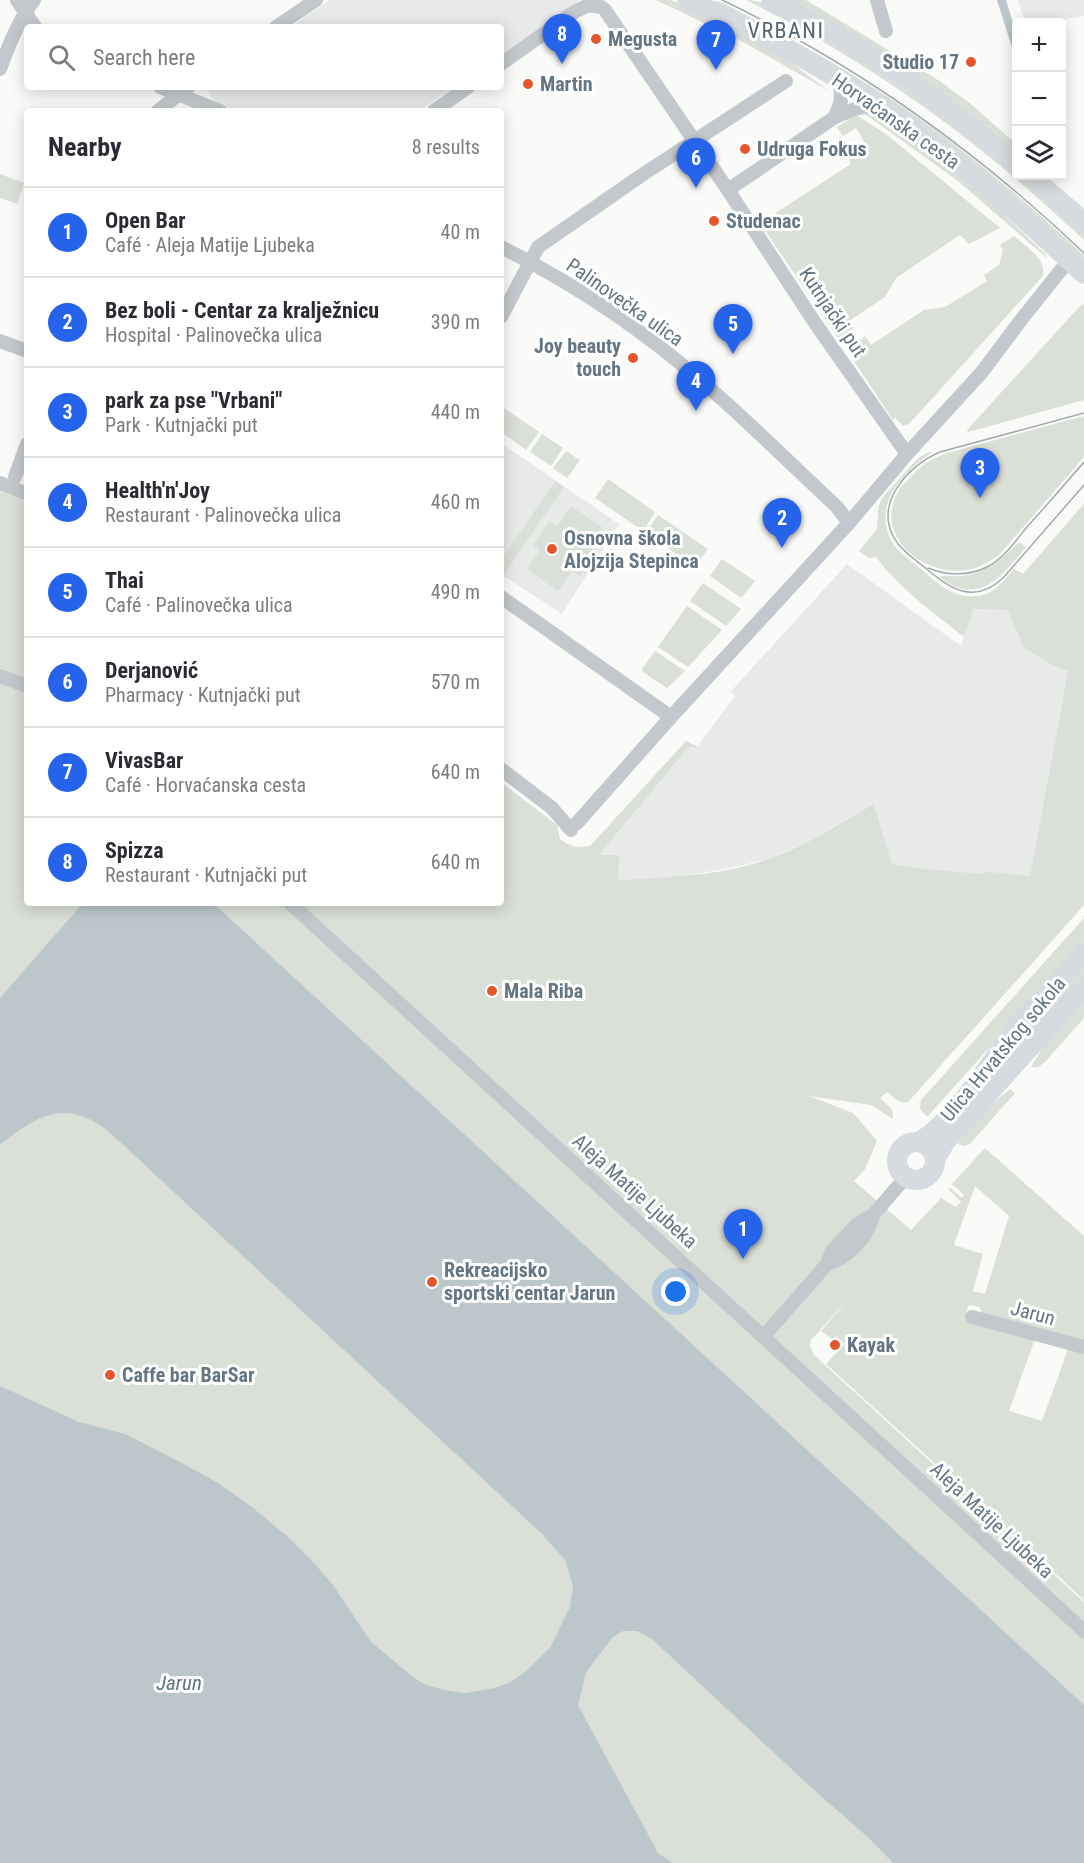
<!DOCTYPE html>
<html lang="en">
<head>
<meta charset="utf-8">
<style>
	body { margin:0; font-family:"Roboto Condensed",sans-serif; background:#f2f2f3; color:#2b2b33 }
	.controls { position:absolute; right:18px; top:18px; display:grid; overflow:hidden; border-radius:6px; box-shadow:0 3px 15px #0003 }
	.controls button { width:54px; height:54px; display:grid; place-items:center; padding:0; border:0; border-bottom:2px solid #e1e1e2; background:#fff; color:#2b2b33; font:30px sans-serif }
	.you { position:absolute; left:676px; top:1292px; width:21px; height:21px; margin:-15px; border:4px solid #fff; border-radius:50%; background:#1a73e8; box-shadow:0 0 0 9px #1a73e833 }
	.badge { display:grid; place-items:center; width:39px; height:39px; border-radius:50%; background:#2563eb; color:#fff; font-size:20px; font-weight:700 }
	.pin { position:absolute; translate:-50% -50px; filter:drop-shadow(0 2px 3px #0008) }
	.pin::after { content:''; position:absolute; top:32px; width:21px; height:18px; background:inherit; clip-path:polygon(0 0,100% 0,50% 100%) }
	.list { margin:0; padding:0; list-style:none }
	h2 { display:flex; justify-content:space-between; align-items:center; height:78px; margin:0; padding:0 24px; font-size:26px }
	h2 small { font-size:20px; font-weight:400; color:#7c7c81 }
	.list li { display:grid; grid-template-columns:39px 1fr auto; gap:18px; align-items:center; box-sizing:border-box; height:90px; padding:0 24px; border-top:2px solid #e1e1e2 }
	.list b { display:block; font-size:22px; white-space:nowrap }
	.list p { margin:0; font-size:20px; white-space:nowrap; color:#7c7c81 }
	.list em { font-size:20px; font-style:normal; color:#7c7c81 }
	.icon { flex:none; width:33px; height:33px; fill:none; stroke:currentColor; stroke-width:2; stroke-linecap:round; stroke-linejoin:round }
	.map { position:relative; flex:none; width:1084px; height:1863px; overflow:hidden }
	.search { position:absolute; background:#fff; box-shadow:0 3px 15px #0003; left:24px; top:24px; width:480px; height:66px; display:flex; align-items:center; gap:15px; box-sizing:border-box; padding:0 21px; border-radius:6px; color:#7c7c81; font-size:22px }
	.panel { position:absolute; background:#fff; box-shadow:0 3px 15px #0003; left:24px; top:108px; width:480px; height:798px; border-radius:6px }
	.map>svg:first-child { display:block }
	.built { fill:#e8e9e9 }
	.green { fill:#dadfd7; fill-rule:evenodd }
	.water { fill:#bbc7cb }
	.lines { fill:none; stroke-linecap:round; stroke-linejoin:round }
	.street { stroke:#c3c8cc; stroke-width:14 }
	.secondary { stroke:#d6dbdf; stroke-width:20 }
	.tram { stroke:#a2aab0; stroke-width:1.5 }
	.poi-dot { fill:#e4572e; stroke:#fff; stroke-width:2 }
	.labels { text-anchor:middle; stroke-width:6; stroke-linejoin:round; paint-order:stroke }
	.poi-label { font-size:20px; font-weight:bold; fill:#657683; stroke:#fff; text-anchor:start }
	.street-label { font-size:20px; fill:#657683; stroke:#fff }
	.water-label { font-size:21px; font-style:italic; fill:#60757c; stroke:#fff }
	.quarter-label { font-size:22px; letter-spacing:1.5px; fill:#57646e; stroke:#fff }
</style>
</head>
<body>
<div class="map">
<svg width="1084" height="1863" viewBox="0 0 1084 1863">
	<rect width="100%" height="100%" fill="#fafaf8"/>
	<!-- built -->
	<g class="built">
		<path d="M 329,0 L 581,0 L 501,57 L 501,27 L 291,27 Z"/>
		<path d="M 1018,0 L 1084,0 L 1084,16 L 1047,22 L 1025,22 Z"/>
		<path d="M 208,87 L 455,87 L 419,111 L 233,111 L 217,103 L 211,97 L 208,91 Z"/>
		<path d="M 501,443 L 619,524 L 562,614 L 501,574 Z"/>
		<path d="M 847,564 L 961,646 L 972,609 L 1009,610 L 1024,648 L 1052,665 L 1068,671 L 1030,876 L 984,871 L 982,874 L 918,868 L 892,864 L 874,804 L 807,842 L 768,859 L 739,866 L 680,877 L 617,880 L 598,856 L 688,748 L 696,748 L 735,696 L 731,692 L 732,690 Z"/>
	</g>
	<!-- green -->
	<g class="green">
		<path d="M 656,0 L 671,0 L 691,9 L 786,59 L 829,91 L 743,42 Z"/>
		<path d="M 705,0 L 721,2 C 795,40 869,81 937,131 C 988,169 1037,212 1084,255 L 1084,264 L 999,186 Z"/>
		<path d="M 746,0 C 764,0 781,13 796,22 C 874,64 945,118 1016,171 L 1016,176 L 1022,176 L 1084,231 L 1084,240 C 1049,208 1014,176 977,147 C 906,90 828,41 746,0 Z"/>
		<path d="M 789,0 L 806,0 L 938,80 L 971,104 L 1016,144 L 1016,153 Z"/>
		<path d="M 861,111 L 875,112 L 975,187 L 1045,254 L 1047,258 L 958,181 Z"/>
		<path d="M 858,116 L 886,134 L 1000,228 L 969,244 L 960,235 L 896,278 L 885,297 L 849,321 L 854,330 L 841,338 L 838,338 L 760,223 L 851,164 L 849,160 L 868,148 L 856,128 L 843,136 L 837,127 L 853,117 Z"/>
		<path d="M 0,174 L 24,183 L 17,204 L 0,198 Z"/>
		<path d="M 1014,236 C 1025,246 1049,260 1042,277 L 909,424 L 903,426 L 895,418 L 893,420 L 848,352 L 848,350 L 865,336 L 871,345 L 924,310 L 945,307 L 987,281 L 984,275 L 999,265 L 1003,250 L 1000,245 Z"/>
		<path d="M 1084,304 L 1084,400 L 968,432 L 967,430 L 1081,305 Z"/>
		<path d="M 501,406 L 539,432 L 526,450 L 501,432 Z"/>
		<path d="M 1084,416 L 1084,457 L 999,555 C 989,562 979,568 966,570 C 924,577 873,536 898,492 C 901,486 906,482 910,478 C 921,465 931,459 947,453 Z"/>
		<path d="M 542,434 L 563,448 L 551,466 L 530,452 Z"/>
		<path d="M 566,451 L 580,460 L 567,478 L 553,468 Z"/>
		<path d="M 929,452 L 933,452 C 904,471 871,504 892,542 C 899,553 913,562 922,570 C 940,586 957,601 983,595 C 996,592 1006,578 1014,569 L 1023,574 L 1084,504 L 1084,905 L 909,1101 L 906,1103 L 898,1101 L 887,1092 L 880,1098 L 892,1109 L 893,1119 L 871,1105 L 809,1096 L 853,1113 L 877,1141 L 865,1169 L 854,1181 L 911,1230 L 941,1198 L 956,1207 L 961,1202 L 948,1189 L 950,1188 L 962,1198 L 964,1195 L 952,1184 L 985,1148 L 1084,1236 L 1084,1343 L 982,1313 L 979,1307 L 970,1305 L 968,1306 L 965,1320 L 1035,1339 L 1009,1411 L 1042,1421 L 1068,1349 L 1084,1352 L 1084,1600 L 826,1364 L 845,1344 L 836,1336 L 832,1339 L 821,1331 L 850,1297 L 811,1340 L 810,1346 L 814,1355 L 1084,1602 L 1084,1863 L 0,1863 L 0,491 L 27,502 L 27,903 L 501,903 L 501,782 L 557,825 L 560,839 C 571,847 577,848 590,846 L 686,741 L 697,746 L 696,748 L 691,747 L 688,748 L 599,855 L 619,855 L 618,880 C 668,877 720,876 768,859 C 806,846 840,823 874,804 L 892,864 L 918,868 L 982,874 L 984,871 L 1030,876 L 1068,671 L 1052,665 L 1024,648 L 1008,610 L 973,609 L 964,637 C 933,612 900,589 876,557 L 869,558 L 859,551 L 877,529 L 878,508 L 882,498 L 918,458 ZM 975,1186 L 1009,1216 L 985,1294 L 973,1291 L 983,1254 L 954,1245 Z"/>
		<path d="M 608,479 L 655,512 L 643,531 L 595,498 Z"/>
		<path d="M 555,481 L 564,487 L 504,574 L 501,572 L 501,560 Z"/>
		<path d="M 571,506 L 603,528 L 589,547 L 596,553 L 580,576 L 572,571 L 558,591 L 527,569 L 540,550 L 533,545 L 549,521 L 557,526 Z"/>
		<path d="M 658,515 L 708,549 L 695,567 L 646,533 Z"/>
		<path d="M 1019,542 L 1026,547 C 1000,578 980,607 939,577 C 945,574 954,577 962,576 C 987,573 1002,559 1019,542 Z"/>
		<path d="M 722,559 L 755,581 L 741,598 L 710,576 Z"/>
		<path d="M 703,583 L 741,609 L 726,626 L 690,601 Z"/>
		<path d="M 687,606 L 722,630 L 688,667 L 658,647 Z"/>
		<path d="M 655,651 L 685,671 L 667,688 L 643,672 L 642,669 Z"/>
		<path d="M 1084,918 L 1084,942 L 927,1117 L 920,1109 L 921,1100 Z"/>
		<path d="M 1084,963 L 1084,977 L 972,1097 L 997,1065 Z"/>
		<path d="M 1084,998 L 1084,1018 L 1045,1062 L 1038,1067 L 1031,1067 L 1048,1039 Z"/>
		<path d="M 1010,1089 L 1015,1093 L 970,1144 L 964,1146 L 958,1144 C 968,1124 993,1103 1010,1089 Z"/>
	</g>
	<!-- water -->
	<g class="water">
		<path d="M 997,0 L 1006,0 L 1016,33 L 1016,60 Z"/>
		<path d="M 83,903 L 213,903 L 1084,1705 L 1084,1863 L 893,1863 L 869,1838 L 814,1790 L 652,1639 L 637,1631 L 623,1631 L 613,1637 L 586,1672 L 578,1705 L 658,1853 L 673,1863 L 0,1863 L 0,1386 L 79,1422 L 125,1434 L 182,1463 L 218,1483 L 252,1507 L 289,1538 L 315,1564 L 333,1585 L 371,1642 L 413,1677 L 426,1685 L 444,1690 L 465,1693 L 495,1688 L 509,1683 L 524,1673 L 550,1648 L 570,1607 L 573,1586 L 565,1560 L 541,1533 L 107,1130 C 64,1098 36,1116 0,1145 L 0,998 Z"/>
	</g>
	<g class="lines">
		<!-- street -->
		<g class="street">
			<path d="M 17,0 L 35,27"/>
			<path d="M 877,0 L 886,31"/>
			<path d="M 276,27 L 316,0"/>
			<path d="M 501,64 L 574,12 L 589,5 L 601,7 L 605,10 L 728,190 L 815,323 L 907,454"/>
			<path d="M 0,69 C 9,45 18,21 34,0"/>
			<path d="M 160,87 L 220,111"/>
			<path d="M 158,111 L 188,87"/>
			<path d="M 434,111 L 468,87"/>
			<path d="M 835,117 L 841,101 L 840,81"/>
			<path d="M 728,190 L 835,117 L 855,109 L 877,104"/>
			<path d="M 501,247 C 557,275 611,309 660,347 C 723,396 779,453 837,507 L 849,523"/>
			<path d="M 501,317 L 538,247 L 642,175 L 786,81"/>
			<path d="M 0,341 L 27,351"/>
			<path d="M 15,477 L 27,444"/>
			<path d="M 0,483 L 27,494"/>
			<path d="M 501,597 L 671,717"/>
			<path d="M 0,676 L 27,686"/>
			<path d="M 501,769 L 552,808 L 571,830"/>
			<path d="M 577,823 L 671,717 L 849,523 L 907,454 L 982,372 L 1021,320 L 1069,260"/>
			<path d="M 290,903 L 1084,1631"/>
			<path d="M 827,1264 C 847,1259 869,1236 873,1215"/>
			<path d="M 972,1317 L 1084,1347"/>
			<path d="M 764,1336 L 827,1264 L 832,1251 L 857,1224 L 873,1215 L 906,1177"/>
		</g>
		<!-- secondary -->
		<g class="secondary">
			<path d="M 687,0 C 779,41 870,93 949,156 C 996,193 1040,233 1084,274"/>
			<path d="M 771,0 C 798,15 826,29 852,44 C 911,78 964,121 1016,164"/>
			<path d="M 1031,176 L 1084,222"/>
			<circle cx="916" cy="1161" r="19"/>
			<path d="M 920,1142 C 958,1115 983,1073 1010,1037 C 1032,1007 1060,980 1084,953"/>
			<path d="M 936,1158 L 945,1142 L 1084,987"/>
		</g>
		<!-- tram -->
		<g class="tram">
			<path d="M 722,0 C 752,14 781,30 811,47 C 910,104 1001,174 1084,253"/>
			<path d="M 1084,413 L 940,452 C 909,465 874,502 894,538 C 901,550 913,558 923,566 C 949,588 973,606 1003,578 L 1084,485"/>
			<path d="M 928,568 C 947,576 969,576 987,567 C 1003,559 1015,542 1026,528 C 1046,506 1065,484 1084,462"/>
		</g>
	</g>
	<!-- markers -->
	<g class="poi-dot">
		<circle cx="596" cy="39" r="6"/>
		<circle cx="971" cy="62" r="6"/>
		<circle cx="528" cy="84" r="6"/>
		<circle cx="745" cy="149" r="6"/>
		<circle cx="714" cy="221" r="6"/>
		<circle cx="633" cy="358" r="6"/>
		<circle cx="552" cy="549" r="6"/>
		<circle cx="492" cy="991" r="6"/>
		<circle cx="432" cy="1282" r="6"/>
		<circle cx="835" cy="1345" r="6"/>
		<circle cx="110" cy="1375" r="6"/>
	</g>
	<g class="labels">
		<!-- poi labels -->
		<g class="poi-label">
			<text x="608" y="46">Megusta</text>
			<text x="959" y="69" text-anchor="end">Studio 17</text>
			<text x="540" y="91">Martin</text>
			<text x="757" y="156">Udruga Fokus</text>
			<text x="726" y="228">Studenac</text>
			<text x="621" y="353" text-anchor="end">Joy beauty<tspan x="621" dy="23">touch</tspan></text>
			<text x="564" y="545">Osnovna škola<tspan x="564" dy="23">Alojzija Stepinca</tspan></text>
			<text x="504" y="998">Mala Riba</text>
			<text x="444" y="1277">Rekreacijsko<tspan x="444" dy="23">sportski centar Jarun</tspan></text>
			<text x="847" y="1352">Kayak</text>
			<text x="122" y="1382">Caffe bar BarSar</text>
		</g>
		<!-- street labels -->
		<g class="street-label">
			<text transform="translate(896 121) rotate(35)" y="7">Horvaćanska cesta</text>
			<text transform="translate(625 302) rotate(35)" y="7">Palinovečka ulica</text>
			<text transform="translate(833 312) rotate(56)" y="7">Kutnjački put</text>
			<text transform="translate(1003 1049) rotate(-50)" y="7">Ulica Hrvatskog sokola</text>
			<text transform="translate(635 1191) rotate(42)" y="7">Aleja Matije Ljubeka</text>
			<text transform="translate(1033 1313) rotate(15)" y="7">Jarun</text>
			<text transform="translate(992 1520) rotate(43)" y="7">Aleja Matije Ljubeka</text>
		</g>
		<!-- water labels -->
		<g class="water-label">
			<text x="179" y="1690">Jarun</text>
		</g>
		<!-- quarter labels -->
		<g class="quarter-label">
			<text x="786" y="38">VRBANI</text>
		</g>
	</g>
</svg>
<div class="controls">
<button>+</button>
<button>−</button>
<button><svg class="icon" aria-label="layers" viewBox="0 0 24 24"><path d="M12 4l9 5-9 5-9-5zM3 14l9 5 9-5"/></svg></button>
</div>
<div class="you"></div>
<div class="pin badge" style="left:743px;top:1259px">1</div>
<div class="pin badge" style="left:782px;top:548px">2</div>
<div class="pin badge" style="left:980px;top:498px">3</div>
<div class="pin badge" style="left:696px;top:411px">4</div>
<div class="pin badge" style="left:733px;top:354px">5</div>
<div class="pin badge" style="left:696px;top:188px">6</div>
<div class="pin badge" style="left:716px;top:70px">7</div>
<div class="pin badge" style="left:562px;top:64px">8</div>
<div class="search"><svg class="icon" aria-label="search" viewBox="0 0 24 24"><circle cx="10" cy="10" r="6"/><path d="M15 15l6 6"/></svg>Search here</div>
<section class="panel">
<h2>Nearby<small>8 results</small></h2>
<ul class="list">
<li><span class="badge">1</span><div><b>Open Bar</b><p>Café · Aleja Matije Ljubeka</p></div><em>40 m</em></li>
<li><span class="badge">2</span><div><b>Bez boli - Centar za kralježnicu</b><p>Hospital · Palinovečka ulica</p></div><em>390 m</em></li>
<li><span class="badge">3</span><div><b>park za pse &quot;Vrbani&quot;</b><p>Park · Kutnjački put</p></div><em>440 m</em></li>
<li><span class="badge">4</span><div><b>Health'n'Joy</b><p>Restaurant · Palinovečka ulica</p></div><em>460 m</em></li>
<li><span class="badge">5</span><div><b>Thai</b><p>Café · Palinovečka ulica</p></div><em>490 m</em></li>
<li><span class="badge">6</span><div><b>Derjanović</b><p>Pharmacy · Kutnjački put</p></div><em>570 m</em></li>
<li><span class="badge">7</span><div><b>VivasBar</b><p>Café · Horvaćanska cesta</p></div><em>640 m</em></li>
<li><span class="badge">8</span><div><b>Spizza</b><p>Restaurant · Kutnjački put</p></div><em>640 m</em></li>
</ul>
</section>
</div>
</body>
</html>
